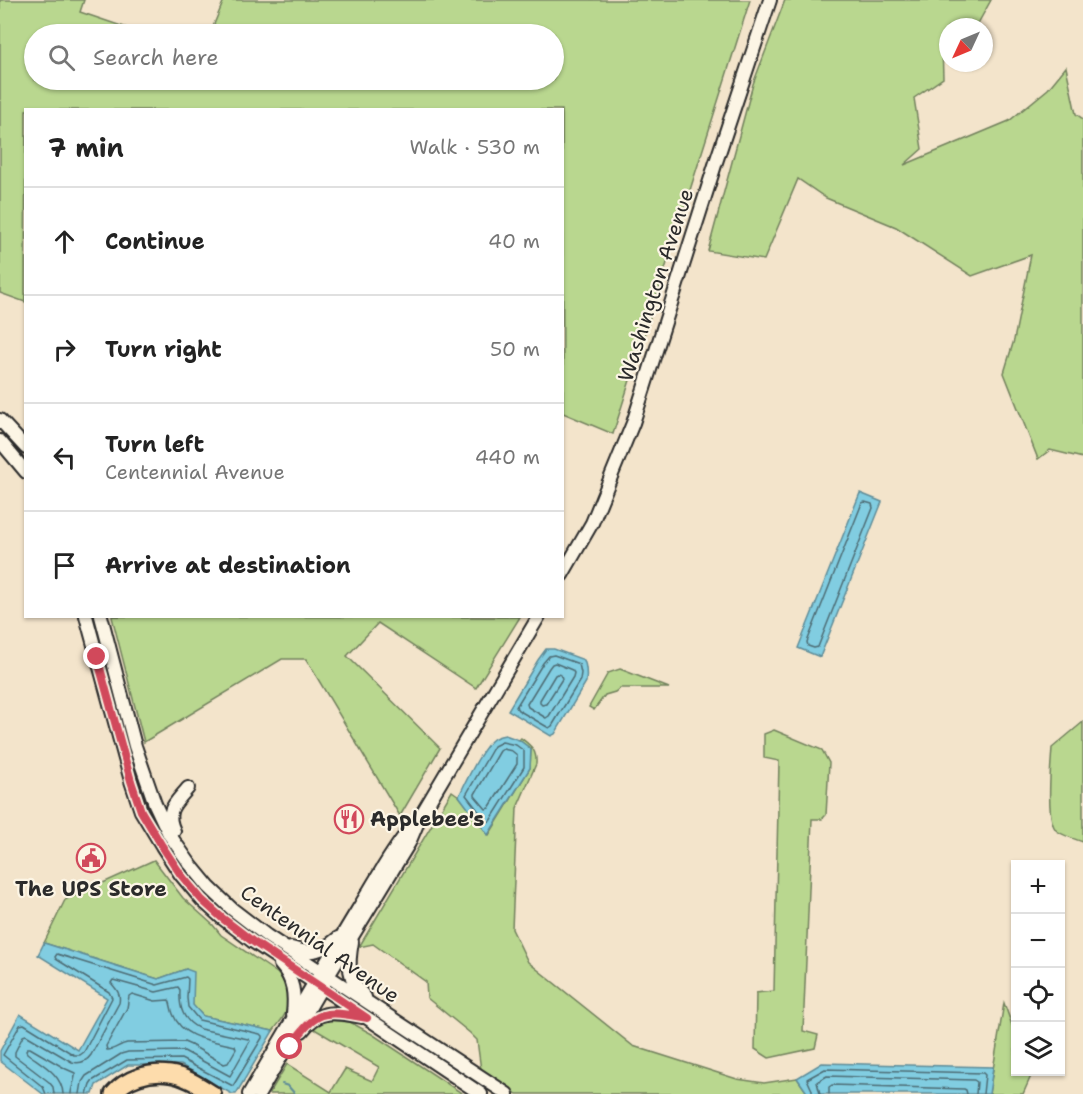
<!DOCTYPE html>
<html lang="en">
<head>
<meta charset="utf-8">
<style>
	body { margin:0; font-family:"Shantell Sans",sans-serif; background:#f2f2f2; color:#222 }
	.controls { position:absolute; right:18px; bottom:18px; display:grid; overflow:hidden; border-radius:0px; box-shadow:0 2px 4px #0004 }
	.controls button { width:54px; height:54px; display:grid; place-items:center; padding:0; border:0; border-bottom:2px solid #e0e0e0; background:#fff; color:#222; font:30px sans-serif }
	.compass { position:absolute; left:939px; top:18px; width:54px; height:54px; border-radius:50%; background:#fff; box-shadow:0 2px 4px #0004; rotate:226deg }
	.stop { position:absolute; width:18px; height:18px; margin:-14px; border:4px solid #d1495b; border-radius:50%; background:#fff }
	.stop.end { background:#d1495b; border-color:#fff; box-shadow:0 2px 6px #0008 }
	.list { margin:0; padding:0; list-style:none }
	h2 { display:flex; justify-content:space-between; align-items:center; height:78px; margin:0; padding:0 24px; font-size:26px }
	h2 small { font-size:20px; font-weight:400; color:#767676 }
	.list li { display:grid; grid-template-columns:39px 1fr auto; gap:18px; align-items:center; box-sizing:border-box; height:108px; padding:0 24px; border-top:2px solid #e0e0e0 }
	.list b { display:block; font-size:22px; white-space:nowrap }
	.list p { margin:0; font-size:20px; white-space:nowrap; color:#767676 }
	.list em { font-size:20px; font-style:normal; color:#767676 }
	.icon { flex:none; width:33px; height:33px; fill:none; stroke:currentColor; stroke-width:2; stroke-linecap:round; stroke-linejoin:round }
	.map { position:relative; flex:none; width:1083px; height:1094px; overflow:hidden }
	.search { position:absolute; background:#fff; box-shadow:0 2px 4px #0004; left:24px; top:24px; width:540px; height:66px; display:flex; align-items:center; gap:15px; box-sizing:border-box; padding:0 21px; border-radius:33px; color:#767676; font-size:22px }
	.panel { position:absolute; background:#fff; box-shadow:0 2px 4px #0004; left:24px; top:108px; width:540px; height:510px; border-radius:0px }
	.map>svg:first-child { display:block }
	.green { fill:#b9d78f; stroke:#72815d; stroke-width:1.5 }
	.water { fill:#81cde1; stroke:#5f8c98; stroke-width:1.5 }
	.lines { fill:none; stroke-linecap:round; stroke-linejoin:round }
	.shore { stroke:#4d6c74; stroke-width:1.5 }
	.stream { stroke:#5f8c98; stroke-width:2 }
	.secondary-casing { stroke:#2b2b2b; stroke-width:16 }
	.motorway-casing { stroke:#2b2b2b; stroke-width:20 }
	.secondary { stroke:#fcf5e5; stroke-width:12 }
	.motorway { stroke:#fddcac; stroke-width:15 }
	.route { stroke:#d1495b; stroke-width:8 }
	.labels { text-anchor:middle; stroke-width:4.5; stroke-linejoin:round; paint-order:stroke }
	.street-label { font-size:21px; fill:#2b2b2b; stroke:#fcf5e5 }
	.poi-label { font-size:21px; font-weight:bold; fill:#2b2b2b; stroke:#fcf5e5; text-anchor:start }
</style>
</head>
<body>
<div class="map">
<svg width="1083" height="1094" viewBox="0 0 1083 1094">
	<rect width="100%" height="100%" fill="#f3e4cb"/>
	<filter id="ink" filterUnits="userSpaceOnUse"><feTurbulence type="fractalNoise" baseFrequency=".0167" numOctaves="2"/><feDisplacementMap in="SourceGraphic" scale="12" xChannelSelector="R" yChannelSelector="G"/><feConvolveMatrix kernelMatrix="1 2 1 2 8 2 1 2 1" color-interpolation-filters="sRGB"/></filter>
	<g filter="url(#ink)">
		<!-- green -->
		<g class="green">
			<path d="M 0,0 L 84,0 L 80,12 L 145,34 L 34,34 L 34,80 L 554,80 L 554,34 L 210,34 L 224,0 L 750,0 L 613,434 L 563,413 L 562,110 L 26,110 L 25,302 L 0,293 Z"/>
			<path d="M 785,0 L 991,0 L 976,27 L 948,27 L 948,42 L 942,45 L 943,78 L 914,98 L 922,149 L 904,165 L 1009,121 L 1048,89 L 1066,67 L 1076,114 L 1083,119 L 1083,458 L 1050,450 L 1038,459 L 1004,373 L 1014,340 L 1031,255 L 972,276 L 896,227 L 826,198 L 798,179 L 764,260 L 708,251 L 753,84 Z"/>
			<path d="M 112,617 L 112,616 L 520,617 L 476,688 L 378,623 L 347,656 L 440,748 L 400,816 L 306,659 L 282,659 L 144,742 Z"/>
			<path d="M 620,669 L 669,688 L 620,688 L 615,692 L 605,695 L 594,710 L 589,707 L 608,673 Z"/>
			<path d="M 1083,722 L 1083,842 C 1075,839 1064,836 1057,831 C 1045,822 1051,764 1052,748 Z"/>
			<path d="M 774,730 L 822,750 L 829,763 L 826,815 L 822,819 L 812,819 L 803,1031 L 818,1035 L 815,1048 L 769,1058 L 755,1049 L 756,993 L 774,991 L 779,761 L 764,758 L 764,734 Z"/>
			<path d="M 521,738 C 531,746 537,750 536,764 L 517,808 L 512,929 L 528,962 L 633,1046 L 737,1079 L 764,1083 L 797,1078 L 808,1094 L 517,1094 L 481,1070 L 477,1040 L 470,1033 L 427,998 L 426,982 L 373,944 L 359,947 L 452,791 L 459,796 L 489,835 L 530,768 L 531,749 L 519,740 Z"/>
			<path d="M 154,860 L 183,898 L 213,925 L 221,935 L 277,973 C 286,982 291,996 287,1009 C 285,1017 278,1024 273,1031 L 203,1016 L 193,1006 L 186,969 L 158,979 L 44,943 L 65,900 Z"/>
			<path d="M 1004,1003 L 1015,1033 L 1016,1072 L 1030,1072 L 1031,1076 L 1023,1094 L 989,1094 Z"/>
			<path d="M 327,1020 L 350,1022 L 372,1034 L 463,1094 L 269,1094 L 287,1064 L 331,1092 L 345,1069 L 372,1081 L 379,1067 L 311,1027 Z"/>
		</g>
		<!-- water -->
		<g class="water">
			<path d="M 860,493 L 882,502 L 820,657 L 798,648 Z"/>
			<path d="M 546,649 L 554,649 L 584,660 C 587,668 587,674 586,682 L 555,734 L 551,736 L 508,710 L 538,660 Z"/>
			<path d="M 505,735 L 519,740 L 531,749 L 530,768 L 488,835 L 459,796 C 466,781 480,752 491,741 C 495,737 499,736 505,735 Z"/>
			<path d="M 44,943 L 158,979 L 186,969 L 194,972 L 193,1005 L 203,1016 L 273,1031 L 236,1094 L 232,1094 L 181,1065 L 128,1065 L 96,1085 L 93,1094 L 43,1094 L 0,1061 L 0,1051 L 20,1014 L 78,1050 L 107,998 L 38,955 Z"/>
			<path d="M 822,1063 L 993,1067 L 989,1094 L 808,1094 L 797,1078 Z"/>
		</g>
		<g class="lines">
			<!-- shore -->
			<g class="shore">
				<path d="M 865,502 L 872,504 L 873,508 L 818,647 L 814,648 L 808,646 L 807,642 L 862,503 Z"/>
				<path d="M 554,655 L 579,664 L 581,673 L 580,680 L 552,726 L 549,728 L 518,710 L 516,707 L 543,663 L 549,656 Z"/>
				<path d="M 555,663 L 572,670 L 574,673 L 573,677 L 549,716 L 546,718 L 528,707 L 527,704 L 549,668 L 552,664 Z"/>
				<path d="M 557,674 L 561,675 L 562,679 L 546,704 L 542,705 L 540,703 L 540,700 L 555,675 Z"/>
				<path d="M 502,742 L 516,745 L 524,751 L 524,767 L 490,821 L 487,822 L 466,795 L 494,746 Z"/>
				<path d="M 503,749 L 512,751 L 517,755 L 517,764 L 489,808 L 486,809 L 475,796 L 475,794 L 500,751 Z"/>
				<path d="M 132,994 L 155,1001 L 169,1000 C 171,1004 171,1009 173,1014 C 183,1040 212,1040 235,1046 L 236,1049 L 228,1063 L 224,1064 L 191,1045 L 184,1042 L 127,1043 C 120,1044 113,1051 107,1050 L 106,1046 L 127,1008 L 129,996 Z"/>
				<path d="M 46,1094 L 43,1087 L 3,1055 L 20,1025 L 24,1024 L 74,1055 L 80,1055 L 84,1052 L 112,998 L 109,992 L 56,959 L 55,957 L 57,954 L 157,985 L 186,977 L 188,979 L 187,998 L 188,1007 L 199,1020 L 260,1034 L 262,1036 L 262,1038 L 233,1086 L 181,1059 L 127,1060 L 92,1081 L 90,1084 L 87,1094"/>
				<path d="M 54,1094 L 53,1087 L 49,1082 L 15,1056 L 15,1052 L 23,1036 L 26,1035 L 72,1062 C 80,1064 86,1062 91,1055 L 119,1003 C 121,994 117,990 111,983 L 113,980 L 156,992 L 178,987 L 180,990 C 179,1008 183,1021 200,1029 L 248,1039 L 250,1041 L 230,1076 L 184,1051 L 128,1052 L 121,1054 L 86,1076 L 82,1082 L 80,1094"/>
				<path d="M 63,1094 C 62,1074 41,1064 27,1053 L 26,1051 L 27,1048 L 30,1048 L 66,1069 L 75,1073 C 76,1079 71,1087 71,1094"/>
				<path d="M 812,1094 L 812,1090 L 807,1079 L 825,1069 L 983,1073 L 985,1075 L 983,1094"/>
				<path d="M 820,1094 L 817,1082 L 827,1076 L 974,1080 L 977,1082 L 976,1094"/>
				<path d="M 829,1094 L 829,1087 L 832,1085 L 964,1089 L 966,1090 L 967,1094"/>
			</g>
			<!-- stream -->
			<path class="stream" d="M 282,1084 L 288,1086 L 295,1094"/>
			<!-- secondary casing -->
			<g class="secondary-casing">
				<g id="secondary">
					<path d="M 0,420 L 26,448"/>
					<path d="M 0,441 L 26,472"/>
					<path d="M 562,575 L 592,523 L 633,423 L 715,165 L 770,0"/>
					<path d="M 86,616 L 131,781 L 141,811 L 162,846 L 181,875 L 202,900 L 222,918 L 252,941 L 481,1094"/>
					<path d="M 101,616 L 135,746 L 155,804 L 169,834 L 190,864 L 209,887 L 232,909 L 267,936 L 507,1094"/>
					<path d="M 174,831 C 164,810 176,803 188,788"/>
					<path d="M 352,942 C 348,964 347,980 365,997"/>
					<path d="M 291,948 C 310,955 323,951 338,938"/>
					<path d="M 280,964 C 294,979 295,995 293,1014"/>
					<path d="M 302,1031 C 319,1008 337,1012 362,1017"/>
					<path d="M 249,1094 C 285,1033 320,972 357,911 C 374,884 389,854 409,830"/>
					<path d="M 259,1094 L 328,976 L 409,843 L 420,817 L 539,616"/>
				</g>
			</g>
			<!-- motorway casing -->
			<g class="motorway-casing">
				<path id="motorway" d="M 113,1094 C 126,1078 149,1071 170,1074 C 185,1076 200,1086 213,1094"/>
			</g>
			<!-- secondary -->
			<use href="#secondary" class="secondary"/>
			<!-- motorway -->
			<use href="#motorway" class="motorway"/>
		</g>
	</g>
	<g class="lines" filter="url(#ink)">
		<!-- route -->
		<path class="route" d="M 97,657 L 131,781 L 141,811 L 162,846 L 181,875 L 202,900 L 222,918 L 252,941 L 367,1018 C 322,1010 318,1009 290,1047"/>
	</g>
	<!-- icons -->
	<defs>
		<g id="restaurant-ring" transform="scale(1.5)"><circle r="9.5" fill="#fcf5e5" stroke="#d1495b" stroke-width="1.5"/><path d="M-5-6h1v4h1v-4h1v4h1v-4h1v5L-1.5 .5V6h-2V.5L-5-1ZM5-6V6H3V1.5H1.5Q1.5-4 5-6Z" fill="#d1495b"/></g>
		<g id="civic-ring" transform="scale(1.5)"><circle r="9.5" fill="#fcf5e5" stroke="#d1495b" stroke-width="1.5"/><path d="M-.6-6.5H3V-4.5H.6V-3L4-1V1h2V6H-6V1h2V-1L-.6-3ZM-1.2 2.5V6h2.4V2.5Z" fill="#d1495b"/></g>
	</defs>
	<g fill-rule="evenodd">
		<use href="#restaurant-ring" x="349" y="819"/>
		<use href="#civic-ring" x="91" y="858"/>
	</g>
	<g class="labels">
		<!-- street labels -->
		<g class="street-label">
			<text transform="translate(656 285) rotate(-72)" y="7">Washington Avenue</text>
			<text transform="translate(320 944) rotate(35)" y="7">Centennial Avenue</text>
		</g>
		<!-- poi labels -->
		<g class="poi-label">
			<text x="370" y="826">Applebee's</text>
			<text x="91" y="896" text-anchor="middle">The UPS Store</text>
		</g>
	</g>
</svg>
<div class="controls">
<button>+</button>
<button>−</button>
<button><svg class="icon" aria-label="locate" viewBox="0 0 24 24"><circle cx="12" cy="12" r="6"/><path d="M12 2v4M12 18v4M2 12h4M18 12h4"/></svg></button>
<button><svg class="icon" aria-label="layers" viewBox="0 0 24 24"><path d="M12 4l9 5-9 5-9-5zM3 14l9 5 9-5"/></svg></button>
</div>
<svg class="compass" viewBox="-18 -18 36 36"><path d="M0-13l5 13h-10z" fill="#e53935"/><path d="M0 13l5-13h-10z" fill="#767676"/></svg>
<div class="stop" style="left:290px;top:1047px"></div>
<div class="stop end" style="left:97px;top:657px"></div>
<div class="search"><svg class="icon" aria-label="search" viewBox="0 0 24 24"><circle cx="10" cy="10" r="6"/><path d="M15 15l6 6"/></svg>Search here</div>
<section class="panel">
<h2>7 min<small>Walk · 530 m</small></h2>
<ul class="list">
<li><svg class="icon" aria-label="ahead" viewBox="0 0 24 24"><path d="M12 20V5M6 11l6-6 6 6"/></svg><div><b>Continue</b></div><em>40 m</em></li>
<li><svg class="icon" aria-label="right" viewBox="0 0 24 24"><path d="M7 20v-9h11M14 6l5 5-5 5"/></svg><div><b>Turn right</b></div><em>50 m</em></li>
<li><svg class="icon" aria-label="left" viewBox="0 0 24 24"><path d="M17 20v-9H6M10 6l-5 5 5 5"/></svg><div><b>Turn left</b><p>Centennial Avenue</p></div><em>440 m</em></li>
<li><svg class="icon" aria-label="arrive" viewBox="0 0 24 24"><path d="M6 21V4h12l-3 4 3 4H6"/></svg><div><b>Arrive at destination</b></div></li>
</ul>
</section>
</div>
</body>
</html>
